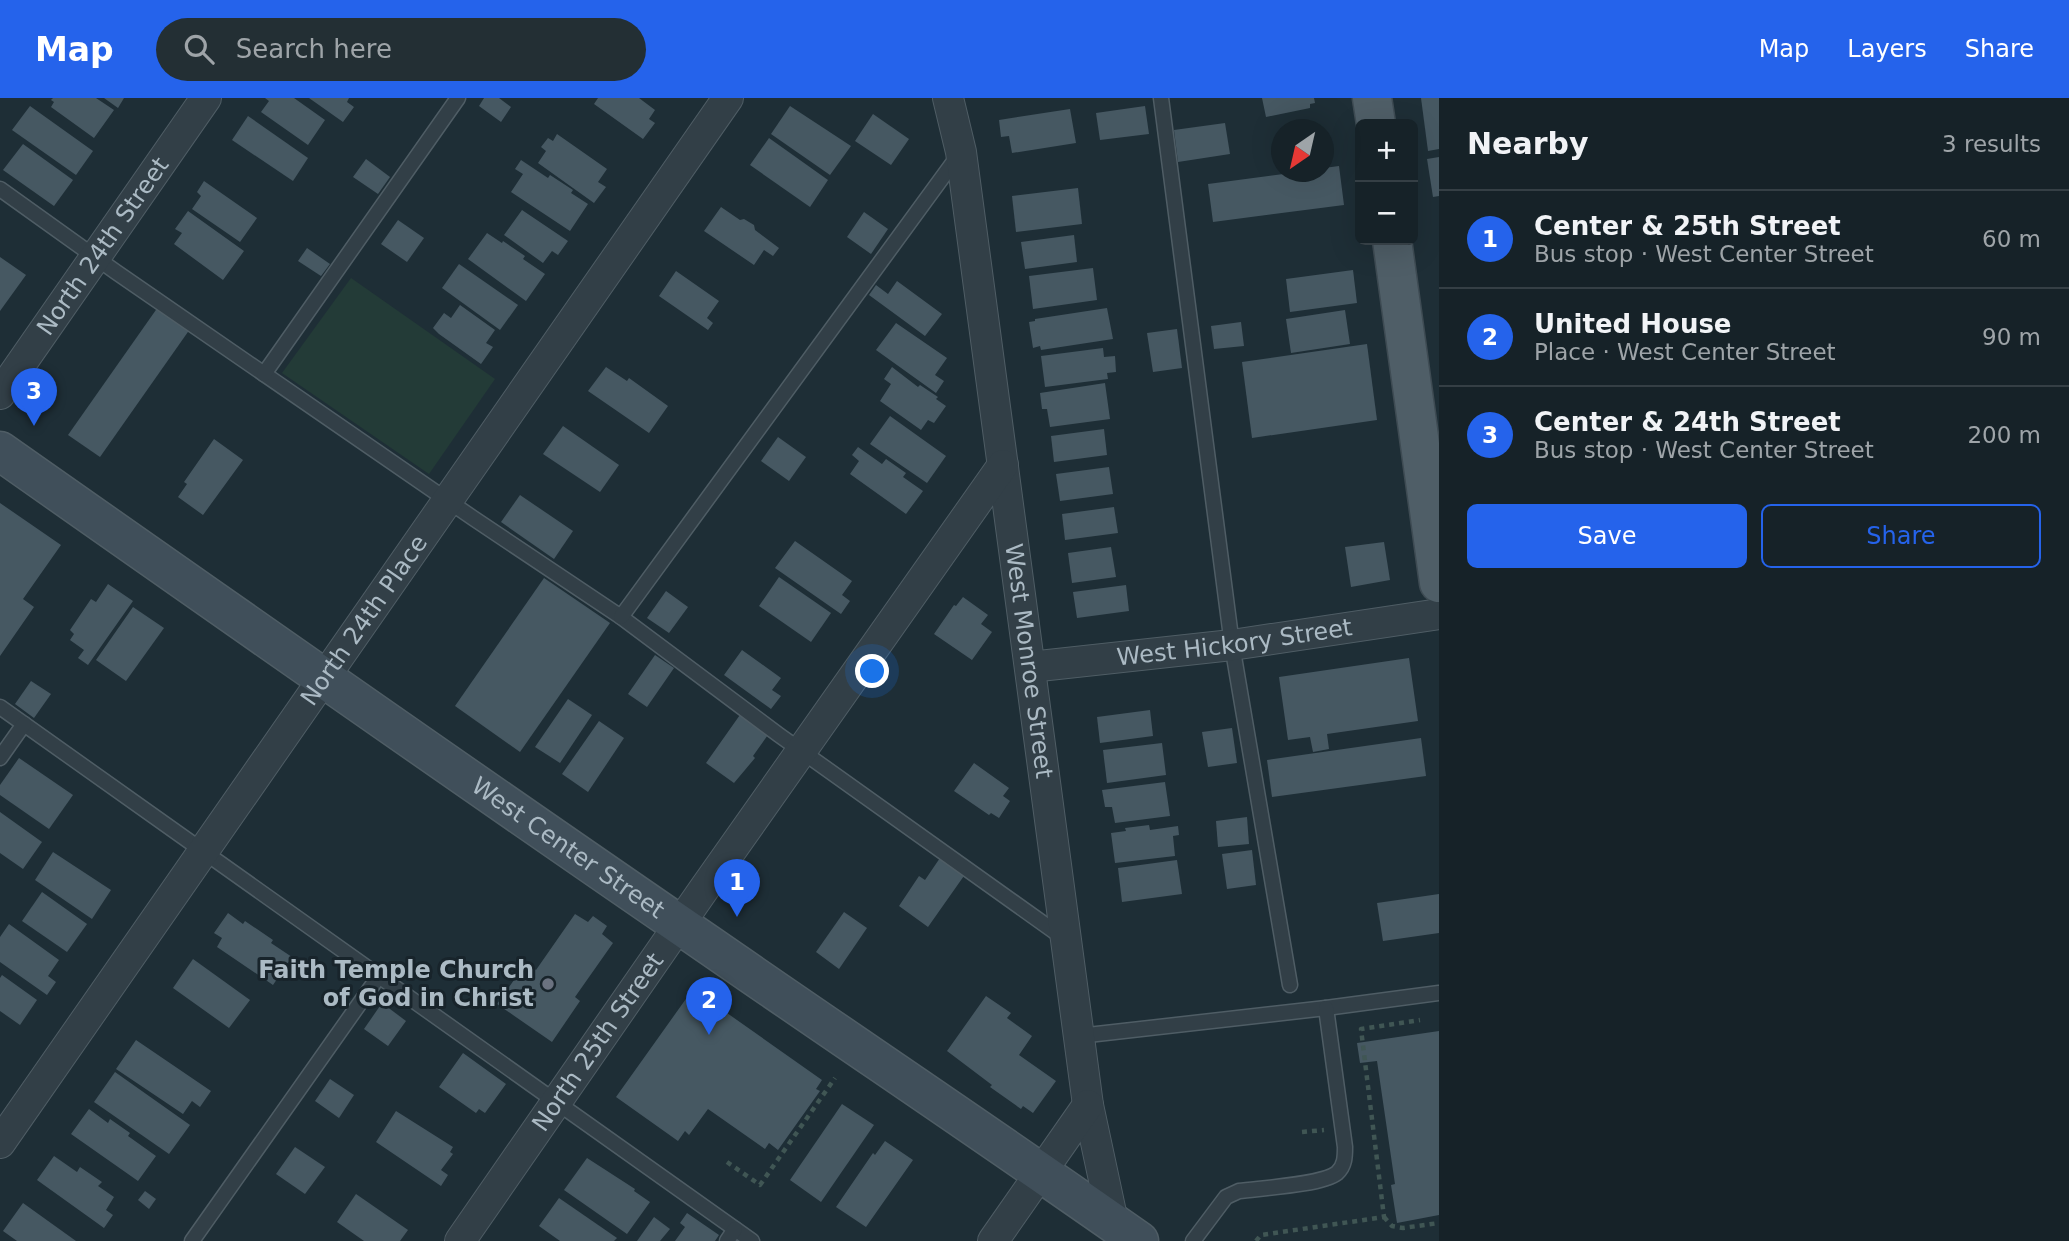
<!DOCTYPE html>
<html lang="en">
<head>
<meta charset="utf-8">
<style>
	body { margin:0; font-family:"DejaVu Sans",sans-serif; background:#232f34; color:#f1f3f6 }
	.controls { position:absolute; right:21px; top:21px; display:grid; overflow:hidden; border-radius:10px; box-shadow:0 7px 28px #0002 }
	.controls button { width:63px; height:63px; display:grid; place-items:center; padding:0; border:0; border-bottom:2px solid #353f45; background:#162228; color:#f1f3f6; font:35px sans-serif }
	.compass { position:absolute; left:1271px; top:21px; width:63px; height:63px; border-radius:50%; background:#162228; box-shadow:0 7px 28px #0002; rotate:214deg }
	.you { position:absolute; left:873px; top:574px; width:24px; height:24px; margin:-18px; border:5px solid #fff; border-radius:50%; background:#1a73e8; box-shadow:0 0 0 10px #1a73e833 }
	.badge { display:grid; place-items:center; width:46px; height:46px; border-radius:50%; background:#2563eb; color:#fff; font-size:23px; font-weight:700 }
	.pin { position:absolute; translate:-50% -58px; filter:drop-shadow(0 2px 4px #0008) }
	.pin::after { content:''; position:absolute; top:37px; width:24px; height:21px; background:inherit; clip-path:polygon(0 0,100% 0,50% 100%) }
	.list { margin:0; padding:0; list-style:none }
	h2 { display:flex; justify-content:space-between; align-items:center; height:91px; margin:0; padding:0 28px; font-size:30px }
	h2 small { font-size:23px; font-weight:400; color:#9ea4a8 }
	.list li { display:grid; grid-template-columns:46px 1fr auto; gap:21px; align-items:center; box-sizing:border-box; height:98px; padding:0 28px; border-top:2px solid #353f45 }
	.list b { display:block; font-size:26px; white-space:nowrap }
	.list p { margin:0; font-size:23px; white-space:nowrap; color:#9ea4a8 }
	.list em { font-size:23px; font-style:normal; color:#9ea4a8 }
	.actions { display:flex; gap:14px; padding:21px 28px }
	.actions a { flex:1; padding:16px 0; border:2px solid #2563eb; border-radius:10px; text-align:center; font-size:24px; color:#2563eb }
	.actions .main { background:#2563eb; color:#fff }
	.icon { flex:none; width:38px; height:38px; fill:none; stroke:currentColor; stroke-width:2; stroke-linecap:round; stroke-linejoin:round }
	.map { position:relative; flex:none; width:1439px; height:1143px; overflow:hidden }
	header { display:flex; align-items:center; gap:42px; box-sizing:border-box; height:98px; padding:0 35px; background:#2563eb; color:#fff }
	header strong { font-size:33px }
	nav { display:flex; gap:38px; margin-inline-start:auto; font-size:24px }
	.search { width:490px; height:63px; background:#232f34; display:flex; align-items:center; gap:18px; box-sizing:border-box; padding:0 24px; border-radius:38px; color:#9ea4a8; font-size:26px }
	main { display:flex }
	aside { flex:1; background:#162228 }
	.map>svg:first-child { display:block }
	.green { fill:#233b37 }
	.building { fill:#465862 }
	.lines { fill:none; stroke-linecap:round; stroke-linejoin:round }
	.lane-casing { stroke:#4f5d65; stroke-width:17 }
	.street-casing { stroke:#4f5d65; stroke-width:32 }
	.secondary-casing { stroke:#4f5d65; stroke-width:41 }
	.primary-casing { stroke:#3e4b53; stroke-width:41 }
	.path { stroke:#405654; stroke-width:4.5; stroke-dasharray:5 5; stroke-linecap:butt }
	.lane { stroke:#323f47; stroke-width:14 }
	.street { stroke:#323f47; stroke-width:30 }
	.secondary { stroke:#404f5a; stroke-width:38 }
	.primary { stroke:#4f5e67; stroke-width:38 }
	.worship-dot { fill:#6b7280; stroke:#18242b; stroke-width:2.5 }
	.labels { text-anchor:middle; stroke-width:6; stroke-linejoin:round; paint-order:stroke }
	.street-label { font-size:24px; fill:#abbac4; stroke:#18242b }
	.poi-label { font-size:24px; font-weight:bold; fill:#abbac4; stroke:#18242b; text-anchor:end }
</style>
</head>
<body>
<header>
<strong>Map</strong>
<div class="search"><svg class="icon" aria-label="search" viewBox="0 0 24 24"><circle cx="10" cy="10" r="6"/><path d="M15 15l6 6"/></svg>Search here</div>
<nav><a>Map</a><a>Layers</a><a>Share</a></nav>
</header>
<main>
<div class="map">
<svg width="1439" height="1143" viewBox="0 0 1439 1143">
	<rect width="100%" height="100%" fill="#1e2e36"/>
	<!-- green -->
	<path class="green" d="M 351,180 L 495,281 L 429,376 L 282,275 Z"/>
	<!-- building -->
	<g class="building">
		<path d="M 53,0 L 96,0 L 114,12 L 94,40 L 51,9 L 54,4 L 51,2 Z"/>
		<path d="M 104,0 L 124,0 L 118,10 Z"/>
		<path d="M 265,0 L 294,0 L 325,22 L 308,47 L 261,14 L 269,3 Z"/>
		<path d="M 309,0 L 349,0 L 347,4 L 354,9 L 343,24 Z"/>
		<path d="M 484,0 L 499,0 L 511,9 L 501,24 L 479,8 Z"/>
		<path d="M 598,0 L 639,0 L 655,12 L 649,21 L 655,25 L 643,41 L 594,6 Z"/>
		<path d="M 1262,0 L 1314,0 L 1315,5 L 1310,6 L 1310,10 L 1266,19 Z"/>
		<path d="M 1421,0 L 1439,0 L 1439,51 L 1428,53 Z"/>
		<path d="M 30,8 L 93,53 L 76,77 L 12,32 Z"/>
		<path d="M 790,8 L 851,48 L 830,77 L 771,36 Z"/>
		<path d="M 1145,8 L 1149,36 L 1100,42 L 1096,15 Z"/>
		<path d="M 1070,11 L 1076,45 L 1012,55 L 1009,38 L 1001,39 L 999,22 Z"/>
		<path d="M 873,16 L 909,41 L 891,67 L 855,43 Z"/>
		<path d="M 248,18 L 308,60 L 293,83 L 232,42 Z"/>
		<path d="M 1225,25 L 1230,56 L 1178,64 L 1174,32 Z"/>
		<path d="M 557,36 L 607,71 L 598,84 L 606,89 L 594,105 L 538,65 L 546,53 L 541,49 L 548,40 L 553,43 Z"/>
		<path d="M 769,40 L 828,82 L 810,109 L 750,67 Z"/>
		<path d="M 23,46 L 73,82 L 54,108 L 3,72 Z"/>
		<path d="M 1439,59 L 1439,98 L 1433,99 L 1427,61 Z"/>
		<path d="M 366,61 L 390,79 L 378,96 L 353,79 Z"/>
		<path d="M 521,62 L 548,80 L 550,77 L 573,92 L 571,95 L 588,106 L 570,133 L 511,94 L 523,76 L 515,71 Z"/>
		<path d="M 1339,68 L 1344,107 L 1213,124 L 1208,86 L 1299,74 L 1324,74 L 1324,70 Z"/>
		<path d="M 204,83 L 257,120 L 240,144 L 192,111 L 201,98 L 197,94 Z"/>
		<path d="M 1078,90 L 1082,126 L 1016,134 L 1012,98 Z"/>
		<path d="M 721,109 L 740,122 L 744,121 L 754,127 L 755,132 L 779,150 L 773,158 L 764,152 L 754,167 L 704,133 Z"/>
		<path d="M 522,112 L 568,143 L 558,157 L 552,153 L 543,165 L 504,137 Z"/>
		<path d="M 188,113 L 244,153 L 223,182 L 174,146 L 182,135 L 175,131 Z"/>
		<path d="M 864,114 L 888,131 L 871,156 L 847,139 Z"/>
		<path d="M 398,122 L 424,140 L 407,164 L 381,146 Z"/>
		<path d="M 487,135 L 502,145 L 503,143 L 525,158 L 523,161 L 545,176 L 526,203 L 468,161 Z"/>
		<path d="M 1074,137 L 1077,164 L 1025,171 L 1021,144 Z"/>
		<path d="M 307,150 L 330,166 L 321,178 L 298,163 Z"/>
		<path d="M 0,159 L 26,177 L 0,213 Z"/>
		<path d="M 459,166 L 518,207 L 500,232 L 442,190 Z"/>
		<path d="M 1093,170 L 1097,202 L 1033,211 L 1029,178 Z"/>
		<path d="M 1353,172 L 1357,205 L 1290,214 L 1286,181 Z"/>
		<path d="M 676,173 L 719,203 L 707,220 L 713,225 L 708,232 L 659,198 Z"/>
		<path d="M 897,183 L 942,216 L 925,238 L 869,197 L 876,187 L 888,196 Z"/>
		<path d="M 460,207 L 495,232 L 486,245 L 493,249 L 481,266 L 439,236 L 433,230 L 444,215 L 451,220 Z"/>
		<path d="M 158,209 L 190,231 L 100,359 L 68,337 Z"/>
		<path d="M 1107,210 L 1113,241 L 1041,252 L 1040,248 L 1033,250 L 1029,224 L 1035,223 L 1035,221 Z"/>
		<path d="M 1345,212 L 1350,246 L 1291,255 L 1286,221 Z"/>
		<path d="M 1241,224 L 1244,248 L 1214,251 L 1211,228 Z"/>
		<path d="M 896,225 L 947,260 L 935,277 L 944,283 L 936,295 L 876,252 Z"/>
		<path d="M 1177,231 L 1182,270 L 1153,274 L 1147,235 Z"/>
		<path d="M 1367,246 L 1377,322 L 1252,340 L 1242,264 Z"/>
		<path d="M 1103,250 L 1104,259 L 1115,258 L 1116,274 L 1107,275 L 1108,281 L 1045,289 L 1041,258 Z"/>
		<path d="M 606,269 L 627,283 L 629,280 L 668,308 L 649,335 L 588,293 Z"/>
		<path d="M 892,269 L 918,289 L 920,287 L 938,299 L 936,301 L 946,308 L 934,325 L 928,322 L 921,332 L 880,303 L 891,286 L 884,281 Z"/>
		<path d="M 1105,285 L 1110,321 L 1050,329 L 1047,311 L 1042,311 L 1040,295 Z"/>
		<path d="M 890,318 L 946,358 L 927,385 L 870,346 Z"/>
		<path d="M 563,328 L 619,367 L 600,394 L 543,356 Z"/>
		<path d="M 1104,331 L 1107,357 L 1054,364 L 1051,338 Z"/>
		<path d="M 778,339 L 806,359 L 789,383 L 761,363 Z"/>
		<path d="M 214,341 L 243,362 L 203,417 L 178,399 L 187,386 L 184,384 Z"/>
		<path d="M 858,349 L 882,366 L 886,361 L 906,375 L 903,379 L 923,393 L 906,416 L 850,376 L 859,363 L 852,357 Z"/>
		<path d="M 1109,369 L 1113,396 L 1060,403 L 1056,376 Z"/>
		<path d="M 520,397 L 573,433 L 554,461 L 501,424 Z"/>
		<path d="M 0,405 L 61,447 L 23,501 L 34,509 L 0,558 Z"/>
		<path d="M 1114,409 L 1118,435 L 1065,442 L 1062,416 Z"/>
		<path d="M 795,443 L 852,483 L 842,497 L 850,503 L 841,516 L 775,470 Z"/>
		<path d="M 1384,444 L 1390,482 L 1351,489 L 1345,449 Z"/>
		<path d="M 1111,449 L 1116,479 L 1072,485 L 1068,455 Z"/>
		<path d="M 779,479 L 831,515 L 811,544 L 759,508 Z"/>
		<path d="M 544,480 L 610,525 L 520,654 L 455,608 Z"/>
		<path d="M 108,486 L 133,503 L 88,567 L 78,560 L 84,552 L 70,542 L 74,536 L 70,532 L 91,501 L 96,504 Z"/>
		<path d="M 1126,487 L 1129,513 L 1077,520 L 1073,494 Z"/>
		<path d="M 666,493 L 688,509 L 669,535 L 647,520 Z"/>
		<path d="M 963,499 L 988,517 L 981,526 L 992,534 L 972,562 L 934,536 L 954,507 L 956,508 Z"/>
		<path d="M 133,509 L 164,530 L 126,583 L 96,562 Z"/>
		<path d="M 742,552 L 781,580 L 772,592 L 781,598 L 771,611 L 724,577 Z"/>
		<path d="M 655,557 L 674,570 L 647,609 L 628,596 Z"/>
		<path d="M 1409,560 L 1418,623 L 1327,636 L 1329,651 L 1313,654 L 1310,639 L 1288,642 L 1279,579 Z"/>
		<path d="M 31,583 L 51,596 L 34,620 L 15,606 Z"/>
		<path d="M 568,601 L 592,617 L 560,665 L 535,649 Z"/>
		<path d="M 1150,612 L 1153,638 L 1100,645 L 1097,619 Z"/>
		<path d="M 742,614 L 770,634 L 753,658 L 755,660 L 734,685 L 706,665 Z"/>
		<path d="M 599,623 L 624,640 L 588,694 L 562,676 Z"/>
		<path d="M 1232,630 L 1237,665 L 1208,669 L 1202,634 Z"/>
		<path d="M 1421,640 L 1426,678 L 1272,699 L 1267,662 Z"/>
		<path d="M 1162,645 L 1166,677 L 1107,685 L 1103,652 Z"/>
		<path d="M 19,660 L 73,697 L 49,731 L 0,697 L 0,687 Z"/>
		<path d="M 974,665 L 1009,690 L 1003,698 L 1010,703 L 999,720 L 991,715 L 989,717 L 954,693 Z"/>
		<path d="M 1165,684 L 1170,718 L 1115,725 L 1112,709 L 1105,709 L 1102,692 Z"/>
		<path d="M 0,714 L 42,744 L 23,771 L 0,755 Z"/>
		<path d="M 1247,719 L 1249,746 L 1218,749 L 1216,723 Z"/>
		<path d="M 1149,727 L 1150,732 L 1178,728 L 1179,737 L 1173,738 L 1175,758 L 1115,765 L 1111,735 L 1126,733 L 1125,730 Z"/>
		<path d="M 1252,752 L 1256,787 L 1227,791 L 1222,756 Z"/>
		<path d="M 53,754 L 111,792 L 92,821 L 35,782 Z"/>
		<path d="M 942,757 L 966,775 L 928,829 L 899,808 L 919,778 L 925,782 Z"/>
		<path d="M 1177,762 L 1182,796 L 1122,804 L 1118,770 Z"/>
		<path d="M 42,794 L 87,826 L 67,854 L 22,823 Z"/>
		<path d="M 1439,796 L 1439,835 L 1383,843 L 1377,805 Z"/>
		<path d="M 844,814 L 867,830 L 839,871 L 816,854 Z"/>
		<path d="M 228,815 L 243,826 L 245,823 L 273,842 L 271,845 L 292,859 L 273,887 L 217,849 L 222,840 L 214,835 Z"/>
		<path d="M 575,816 L 588,824 L 593,818 L 607,828 L 602,836 L 613,845 L 575,899 L 580,903 L 552,944 L 497,906 L 526,865 L 536,872 Z"/>
		<path d="M 9,826 L 59,862 L 48,878 L 56,884 L 47,897 L 0,864 L 0,839 Z"/>
		<path d="M 193,861 L 250,902 L 229,930 L 173,890 Z"/>
		<path d="M 2,877 L 37,902 L 20,927 L 0,913 L 0,880 Z"/>
		<path d="M 693,891 L 822,982 L 816,991 L 820,993 L 778,1052 L 769,1045 L 765,1051 L 708,1011 L 689,1037 L 685,1033 L 678,1043 L 616,999 Z"/>
		<path d="M 986,898 L 1011,915 L 1007,920 L 1032,938 L 1019,957 L 1056,983 L 1033,1015 L 1023,1008 L 1021,1011 L 990,989 L 992,987 L 947,953 Z"/>
		<path d="M 382,905 L 406,923 L 388,948 L 364,931 Z"/>
		<path d="M 1439,933 L 1439,1117 L 1397,1125 L 1391,1087 L 1395,1086 L 1377,963 L 1360,965 L 1357,945 Z"/>
		<path d="M 136,942 L 211,993 L 200,1009 L 192,1003 L 183,1016 L 116,971 Z"/>
		<path d="M 463,955 L 506,986 L 485,1015 L 479,1011 L 476,1015 L 439,989 Z"/>
		<path d="M 115,974 L 190,1027 L 169,1056 L 94,1004 Z"/>
		<path d="M 330,981 L 354,997 L 339,1020 L 315,1003 Z"/>
		<path d="M 842,1006 L 874,1027 L 821,1104 L 790,1082 Z"/>
		<path d="M 89,1011 L 108,1025 L 110,1021 L 130,1035 L 128,1038 L 156,1058 L 138,1083 L 71,1036 Z"/>
		<path d="M 396,1013 L 453,1049 L 450,1054 L 453,1056 L 441,1072 L 448,1077 L 441,1088 L 376,1044 Z"/>
		<path d="M 885,1043 L 913,1062 L 866,1129 L 836,1109 L 873,1055 L 875,1057 Z"/>
		<path d="M 295,1049 L 325,1069 L 305,1096 L 276,1076 Z"/>
		<path d="M 54,1058 L 77,1074 L 80,1069 L 102,1084 L 98,1088 L 114,1099 L 106,1112 L 113,1117 L 104,1130 L 37,1082 Z"/>
		<path d="M 587,1060 L 635,1091 L 634,1093 L 650,1104 L 627,1136 L 564,1092 Z"/>
		<path d="M 145,1093 L 156,1101 L 149,1111 L 138,1102 Z"/>
		<path d="M 356,1096 L 408,1132 L 400,1143 L 364,1143 L 337,1124 Z"/>
		<path d="M 559,1100 L 617,1140 L 614,1143 L 560,1143 L 539,1128 Z"/>
		<path d="M 23,1105 L 76,1143 L 17,1143 L 3,1133 Z"/>
		<path d="M 687,1115 L 719,1137 L 715,1143 L 675,1143 L 685,1129 L 680,1125 Z"/>
		<path d="M 654,1119 L 670,1131 L 660,1143 L 637,1143 Z"/>
	</g>
	<g class="lines">
		<!-- lane casing -->
		<g class="lane-casing">
			<g id="lane">
				<path d="M 1161,0 L 1232,547 L 1290,887"/>
				<path d="M 0,91 L 116,174 L 473,420 L 621,519 L 779,637 L 1065,841"/>
				<path d="M 264,276 L 458,0"/>
				<path d="M 621,519 L 958,58"/>
				<path d="M 0,609 L 752,1143"/>
				<path d="M 0,660 L 24,626"/>
				<path d="M 1079,938 L 1326,910 L 1439,895"/>
				<path d="M 192,1143 L 379,878"/>
				<path d="M 727,1143 L 735,1131"/>
				<path d="M 1193,1143 L 1226,1099 L 1239,1093 C 1261,1090 1322,1087 1337,1075 C 1345,1068 1345,1058 1345,1049 L 1326,910"/>
			</g>
		</g>
		<!-- street casing -->
		<g class="street-casing">
			<g id="street">
				<path id="s1" d="M 948,0 L 961,54 L 1088,1007 L 1113,1124"/>
				<path id="s2" d="M 0,296 L 206,0"/>
				<path id="s3" d="M 1030,569 L 1232,547 L 1439,516"/>
				<path id="s4" d="M 0,1045 L 728,0"/>
				<path id="s5" d="M 460,1143 L 704,791 L 1003,367"/>
				<path d="M 993,1143 L 1088,1007"/>
			</g>
		</g>
		<!-- secondary casing -->
		<g class="secondary-casing">
			<g id="secondary">
				<path id="s6" d="M 0,353 C 236,519 471,684 709,847 C 852,946 997,1043 1139,1143"/>
			</g>
		</g>
		<!-- primary casing -->
		<g class="primary-casing">
			<g id="primary">
				<path d="M 1372,0 L 1376,26"/>
				<path d="M 1392,142 L 1439,485"/>
			</g>
		</g>
		<!-- path -->
		<g class="path">
			<path d="M 1302,1034 L 1324,1032"/>
			<path d="M 727,1064 L 760,1087 L 835,980"/>
			<path d="M 1384,1119 L 1392,1128 L 1403,1130 L 1439,1125"/>
			<path d="M 1256,1143 L 1261,1137 L 1384,1119 L 1361,931 L 1420,922"/>
		</g>
		<!-- lane -->
		<use href="#lane" class="lane"/>
		<!-- street -->
		<use href="#street" class="street"/>
		<!-- secondary -->
		<use href="#secondary" class="secondary"/>
		<!-- primary -->
		<use href="#primary" class="primary"/>
	</g>
	<!-- markers -->
	<circle class="worship-dot" cx="548" cy="886" r="7"/>
	<g class="labels">
		<!-- street labels -->
		<g class="street-label">
			<text dy="8" stroke="none"><textPath href="#s2" startOffset="180">North 24th Street</textPath></text>
			<text dy="8" stroke="none"><textPath href="#s4" startOffset="637">North 24th Place</textPath></text>
			<text dy="8" stroke="none"><textPath href="#s3" startOffset="206">West Hickory Street</textPath></text>
			<text dy="8" stroke="none"><textPath href="#s1" startOffset="569">West Monroe Street</textPath></text>
			<text dy="8" stroke="none"><textPath href="#s6" startOffset="693">West Center Street</textPath></text>
			<text dy="8" stroke="none"><textPath href="#s5" startOffset="242">North 25th Street</textPath></text>
		</g>
		<!-- poi labels -->
		<g class="poi-label">
			<text x="534" y="880">Faith Temple Church<tspan x="534" dy="28">of God in Christ</tspan></text>
		</g>
	</g>
</svg>
<div class="controls">
<button>+</button>
<button>−</button>
</div>
<svg class="compass" viewBox="-18 -18 36 36"><path d="M0-13l5 13h-10z" fill="#e53935"/><path d="M0 13l5-13h-10z" fill="#9ea4a8"/></svg>
<div class="you"></div>
<div class="pin badge" style="left:737px;top:819px">1</div>
<div class="pin badge" style="left:709px;top:937px">2</div>
<div class="pin badge" style="left:34px;top:328px">3</div>
</div>
<aside>
<h2>Nearby<small>3 results</small></h2>
<ul class="list">
<li><span class="badge">1</span><div><b>Center &amp; 25th Street</b><p>Bus stop · West Center Street</p></div><em>60 m</em></li>
<li><span class="badge">2</span><div><b>United House</b><p>Place · West Center Street</p></div><em>90 m</em></li>
<li><span class="badge">3</span><div><b>Center &amp; 24th Street</b><p>Bus stop · West Center Street</p></div><em>200 m</em></li>
</ul>
<div class="actions"><a class="main">Save</a><a>Share</a></div>
</aside>
</main>
</body>
</html>
